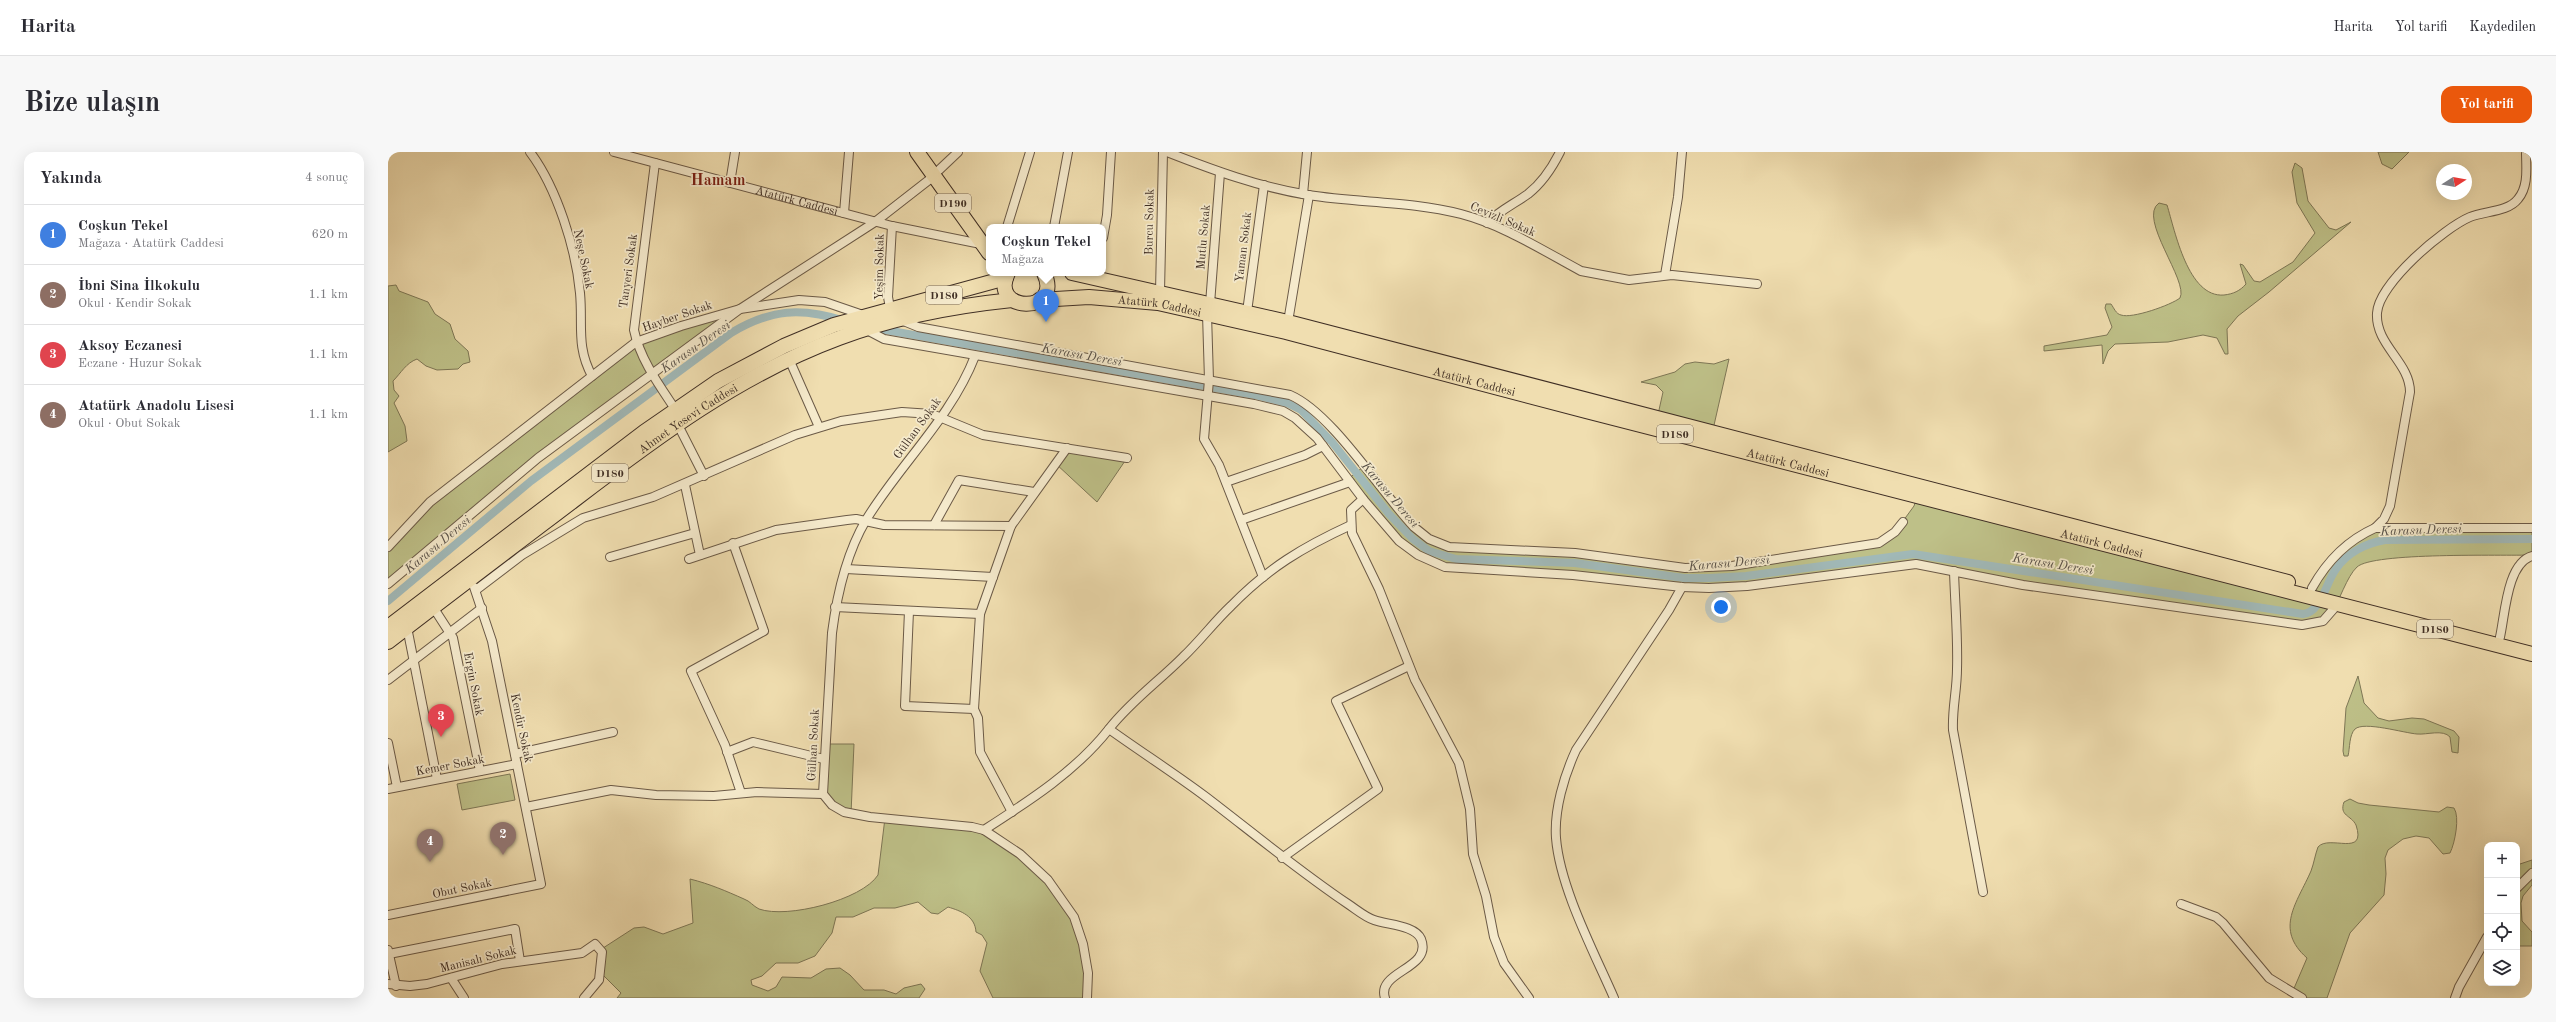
<!DOCTYPE html>
<html lang="tr">
<head>
<meta charset="utf-8">
<style>
	body { margin:0; font-family:"Old Standard TT",serif; background:#f7f7f7; color:#2b2b33 }
	.controls { position:absolute; right:12px; bottom:12px; display:grid; overflow:hidden; border-radius:8px; box-shadow:0 4px 16px #0002 }
	.controls button { width:36px; height:36px; display:grid; place-items:center; padding:0; border:0; border-bottom:1px solid #e1e1e2; background:#fff; color:#2b2b33; font:20px sans-serif }
	.compass { position:absolute; left:2048px; top:12px; width:36px; height:36px; border-radius:50%; background:#fff; box-shadow:0 4px 16px #0002; rotate:79deg }
	.you { position:absolute; left:1333px; top:455px; width:14px; height:14px; margin:-10px; border:3px solid #fff; border-radius:50%; background:#1a73e8; box-shadow:0 0 0 6px #1a73e833 }
	.badge { display:grid; place-items:center; width:26px; height:26px; border-radius:50%; background:#ea580c; color:#fff; font-size:13px; font-weight:700 }
	.pin { position:absolute; translate:-50% -33px; filter:drop-shadow(0 1px 2px #0008) }
	.pin::after { content:''; position:absolute; top:21px; width:14px; height:12px; background:inherit; clip-path:polygon(0 0,100% 0,50% 100%) }
	.popup { position:absolute; left:598px; top:72px; width:120px; height:52px; box-sizing:border-box; display:grid; place-content:center; border-radius:8px; background:#fff; filter:drop-shadow(0 1px 3px #0005); font-size:13px; white-space:nowrap; color:#7c7c81 }
	.popup b { font-size:15px; color:#2b2b33 }
	.popup::after { content:''; position:absolute; left:50%; top:100%; margin-left:-8px; border:8px solid transparent; border-top-color:#fff }
	.list { margin:0; padding:0; list-style:none }
	h2 { display:flex; justify-content:space-between; align-items:center; height:52px; margin:0; padding:0 16px; font-size:17px }
	h2 small { font-size:13px; font-weight:400; color:#7c7c81 }
	.list li { display:grid; grid-template-columns:26px 1fr auto; gap:12px; align-items:center; box-sizing:border-box; height:60px; padding:0 16px; border-top:1px solid #e1e1e2 }
	.list b { display:block; font-size:15px; white-space:nowrap }
	.list p { margin:0; font-size:13px; white-space:nowrap; color:#7c7c81 }
	.list em { font-size:13px; font-style:normal; color:#7c7c81 }
	.icon { flex:none; width:22px; height:22px; fill:none; stroke:currentColor; stroke-width:2; stroke-linecap:round; stroke-linejoin:round }
	.map { position:relative; flex:none; width:2144px; height:846px; overflow:hidden; border-radius:12px }
	header { display:flex; align-items:center; gap:24px; box-sizing:border-box; height:56px; padding:0 20px; background:#fff; border-bottom:1px solid #e1e1e2 }
	header strong { font-size:19px }
	nav { display:flex; gap:22px; margin-inline-start:auto; font-size:14px }
	.intro { display:flex; align-items:center; justify-content:space-between; box-sizing:border-box; height:96px; padding:0 24px }
	h1 { margin:0; font-size:28px }
	.button { padding:10px 18px; border-radius:12px; background:#ea580c; color:#fff; font-size:14px; font-weight:700 }
	main { display:flex; gap:24px; padding:0 24px }
	aside { flex:1; background:#fff; border-radius:12px; box-shadow:0 4px 16px #0002 }
	.map>svg:first-child { display:block }
	.green { fill:#bec088; stroke:#7e7756 }
	.lines { fill:none; stroke-linecap:round; stroke-linejoin:round }
	.canal { stroke:#a1b9b8; stroke-width:8 }
	.minor-casing { stroke:#6b5a47; stroke-width:10 }
	.trunk-casing { stroke:#3f2e24; stroke-width:16 }
	.minor { stroke:#f5eacc; stroke-width:8 }
	.trunk { stroke:#f0deb0; stroke-width:14 }
	.labels { text-anchor:middle; stroke-width:3.5; stroke-linejoin:round; paint-order:stroke }
	.shield { fill:#f5eacc; stroke:#766656; stroke-width:1 }
	.shield-label { font-size:11px; font-weight:bold; fill:#3f2e24 }
	.street-label { font-size:12px; fill:#3f2e24; stroke:#f5eacc }
	.water-label { font-size:13px; font-style:italic; fill:#585149; stroke:#f5eacc }
	.district-label { font-size:16px; font-weight:bold; fill:#7a1f14; stroke:#f5eacc }
</style>
</head>
<body>
<header>
<strong>Harita</strong>
<nav><a>Harita</a><a>Yol tarifi</a><a>Kaydedilen</a></nav>
</header>
<div class="intro"><h1>Bize ulaşın</h1><a class="button">Yol tarifi</a></div>
<main>
<aside>
<h2>Yakında<small>4 sonuç</small></h2>
<ul class="list">
<li><span class="badge" style="background:#3f7fe0">1</span><div><b>Coşkun Tekel</b><p>Mağaza · Atatürk Caddesi</p></div><em>620 m</em></li>
<li><span class="badge" style="background:#8d6e63">2</span><div><b>İbni Sina İlkokulu</b><p>Okul · Kendir Sokak</p></div><em>1.1 km</em></li>
<li><span class="badge" style="background:#e0444e">3</span><div><b>Aksoy Eczanesi</b><p>Eczane · Huzur Sokak</p></div><em>1.1 km</em></li>
<li><span class="badge" style="background:#8d6e63">4</span><div><b>Atatürk Anadolu Lisesi</b><p>Okul · Obut Sokak</p></div><em>1.1 km</em></li>
</ul>
</aside>
<div class="map">
<svg width="2144" height="846" viewBox="0 0 2144 846">
	<rect width="100%" height="100%" fill="#f0deb0"/>
	<filter id="stains"><feTurbulence type="fractalNoise" baseFrequency=".005" numOctaves="4"/><feColorMatrix values="0 0 0 0 .2 0 0 0 0 .09 0 0 0 0 .02 0 0 0 .5 -.17"/></filter>
	<radialGradient id="worn" r=".72"><stop offset=".6" stop-color="#630" stop-opacity="0"/><stop offset="1" stop-color="#630" stop-opacity=".3"/></radialGradient>
	<!-- green -->
	<g class="green">
		<path d="M 1990,0 L 2021,0 L 2004,17 L 1994,12 Z"/>
		<path d="M 1907,11 L 1914,16 L 1920,49 L 1941,76 L 1948,78 L 1963,70 L 1881,140 L 1850,164 L 1839,177 L 1840,202 L 1837,202 L 1829,186 L 1815,183 L 1780,190 L 1727,192 L 1720,199 L 1715,212 L 1714,193 L 1656,199 L 1656,194 L 1719,183 L 1724,175 L 1717,156 L 1718,152 L 1723,152 C 1726,156 1728,162 1733,163 C 1744,167 1783,153 1792,146 C 1801,129 1749,66 1771,51 L 1779,53 C 1787,79 1800,146 1836,143 C 1845,142 1852,139 1858,132 L 1852,112 L 1855,113 L 1866,129 L 1872,130 L 1905,110 L 1927,81 L 1909,51 L 1904,20 Z"/>
		<path d="M 8,133 L 11,139 L 40,150 L 47,162 L 62,172 L 67,187 L 80,199 L 82,210 L 75,212 L 70,217 L 49,218 L 38,214 L 29,207 C 18,211 13,221 5,229 L 6,238 L 11,244 L 6,251 L 17,274 L 19,289 L 0,300 L 0,134 Z"/>
		<path d="M 352,157 L 173,289 L 0,432 L 0,395 L 26,367 L 248,190 Z"/>
		<path d="M 1341,207 L 1324,282 L 1269,267 L 1275,240 L 1268,233 L 1253,230 L 1287,220 L 1297,212 L 1307,210 L 1326,212 Z"/>
		<path d="M 679,296 L 739,306 L 709,350 L 667,311 Z"/>
		<path d="M 975,315 L 1009,357 L 1047,390 L 1187,401 L 1297,416 L 1484,392 L 1507,380 L 1526,354 L 1529,345 L 1919,445 L 1934,418 L 1979,380 L 2144,376 L 2144,403 C 2115,404 1985,400 1969,415 C 1959,424 1951,450 1943,462 L 1914,473 L 1528,412 L 1346,435 L 1067,416 L 1019,396 L 960,327 Z"/>
		<path d="M 1970,524 L 1976,551 L 1990,566 L 2001,569 L 2024,566 L 2036,567 L 2066,579 L 2071,585 L 2070,601 L 2064,600 L 2062,585 C 2055,577 2039,583 2029,582 C 2016,581 1976,569 1967,577 C 1961,583 1962,596 1960,604 L 1956,604 L 1955,599 L 1958,556 Z"/>
		<path d="M 437,592 L 466,592 L 463,662 L 448,657 L 435,635 Z"/>
		<path d="M 122,622 L 127,648 L 74,658 L 69,632 Z"/>
		<path d="M 1962,647 L 1970,651 L 1981,653 L 2051,660 L 2059,655 L 2066,656 C 2072,665 2067,691 2062,701 L 2055,702 L 2041,686 L 2028,684 L 2015,687 L 2000,698 L 1997,706 L 1998,722 L 1996,743 L 1962,781 L 1939,846 L 1914,846 L 1904,841 L 1919,806 C 1886,777 1909,751 1923,719 C 1926,711 1927,703 1930,695 C 1941,682 1979,706 1968,673 C 1963,663 1951,664 1956,650 Z"/>
		<path d="M 497,666 L 584,675 L 621,694 L 671,741 L 695,792 L 699,846 L 605,846 L 592,819 L 599,791 L 594,783 L 588,780 C 587,764 573,759 560,755 L 550,762 L 543,761 L 530,750 L 507,756 L 486,756 L 465,765 L 448,765 L 444,781 L 427,804 L 410,811 L 388,811 L 374,824 L 363,828 L 364,833 L 380,839 L 388,835 L 394,825 L 423,826 L 438,817 L 452,816 L 462,823 L 476,838 L 496,838 L 508,842 L 516,836 L 533,832 L 537,837 L 531,846 L 229,846 L 233,841 L 212,820 L 212,798 L 246,776 L 256,775 L 275,782 L 305,771 L 302,727 C 322,732 338,739 356,747 C 362,749 365,754 371,757 C 399,767 474,748 490,723 Z"/>
		<path d="M 2144,708 L 2144,733 L 2135,744 L 2133,751 L 2134,769 L 2144,780 L 2144,794 L 2129,794 L 2129,713 Z"/>
	</g>
	<g class="lines">
		<!-- canal -->
		<g class="canal">
			<path d="M 486,176 L 867,243 L 899,251 L 913,258 L 944,290 L 1001,362 L 1025,387 L 1041,399 L 1068,407 L 1187,411 L 1296,426 L 1321,426 L 1358,424 L 1525,402 L 1915,462 C 1933,461 1938,430 1948,417 C 1959,401 1978,391 1997,388 L 2144,387"/>
			<path d="M 0,449 L 143,329 L 343,181 C 383,157 413,155 457,169"/>
		</g>
		<!-- minor casing -->
		<g class="minor-casing">
			<g id="minor">
				<path d="M 142,0 C 169,36 188,97 192,141 C 195,172 188,195 204,224"/>
				<path id="s1" d="M 226,0 L 504,74 L 593,92"/>
				<path d="M 779,0 C 825,18 871,35 920,43 C 971,51 1023,49 1073,62 C 1115,73 1154,98 1193,119 L 1241,128 L 1284,123 L 1369,132"/>
				<path d="M 267,11 L 246,178 C 252,207 271,233 287,257"/>
				<path d="M 551,18 L 570,0"/>
				<path d="M 342,31 L 347,0"/>
				<path d="M 915,42 L 919,0"/>
				<path d="M 456,61 L 461,0"/>
				<path d="M 1099,71 C 1111,59 1126,52 1140,42 C 1154,31 1164,16 1172,0"/>
				<path d="M 619,75 L 642,0"/>
				<path d="M 666,75 L 680,0"/>
				<path d="M 715,86 L 719,63 L 723,0"/>
				<path d="M 1277,123 L 1290,45 L 1294,0"/>
				<path d="M 772,140 L 775,0"/>
				<path d="M 822,152 L 832,21"/>
				<path d="M 502,156 L 500,145 L 504,74"/>
				<path d="M 859,160 L 876,33"/>
				<path d="M 819,162 L 821,228 L 816,287 L 831,313 L 875,425"/>
				<path d="M 513,168 L 530,175 L 902,243 C 944,261 992,339 1026,375 L 1041,387 L 1061,395 L 1187,401 L 1297,416 L 1344,414 L 1491,391 L 1507,380 L 1515,370"/>
				<path d="M 900,170 L 921,43"/>
				<path d="M 477,177 L 496,187 L 866,252 L 895,259 L 907,266 L 929,286 L 975,347 L 1011,389 L 1030,403 L 1057,415 L 1185,423 L 1294,435 L 1321,436 L 1359,434 L 1528,412 L 1635,433 L 1914,473 L 1935,469 L 1949,453"/>
				<path d="M 587,204 C 563,266 512,312 478,368 C 458,402 449,442 444,481 L 435,642 L 444,653 L 456,660 L 482,665 L 584,675 L 596,678 L 632,702 L 660,728 L 686,765 L 695,792 L 700,821 L 699,846"/>
				<path d="M 401,207 L 431,275"/>
				<path d="M 289,271 L 316,324"/>
				<path d="M 838,330 L 917,303 L 935,294"/>
				<path d="M 297,333 L 312,403"/>
				<path d="M 975,347 L 963,358 L 964,381 L 991,437 L 1027,528 L 1071,611 L 1082,657 L 1085,702 L 1098,744 L 1106,785 L 1116,811 L 1141,846"/>
				<path d="M 853,368 L 962,330"/>
				<path d="M 546,373 L 571,328 L 646,340"/>
				<path d="M 963,373 C 915,395 880,416 843,454 C 826,470 812,489 795,505 C 770,530 743,549 721,577 C 753,600 786,621 818,645 C 865,681 911,719 960,752 C 969,758 977,765 986,768 C 999,773 1027,773 1033,787 C 1045,817 988,819 997,846"/>
				<path d="M 1987,376 L 1996,367 L 2002,354 L 2022,240 C 2022,210 1987,193 1989,161 C 1991,131 2056,76 2082,65 C 2097,59 2120,60 2130,47 C 2141,34 2138,15 2138,0"/>
				<path d="M 345,391 L 376,479 L 303,519 L 337,593 L 353,641"/>
				<path d="M 0,395 L 42,350 L 248,190 L 293,174 L 352,157 L 487,70 L 546,24"/>
				<path d="M 222,405 L 307,381"/>
				<path d="M 301,407 L 388,378 L 459,368 L 468,367 L 496,373 L 623,374"/>
				<path d="M 458,417 L 605,425"/>
				<path d="M 1566,419 C 1567,452 1570,485 1569,517 C 1569,538 1564,557 1565,578 L 1595,740"/>
				<path d="M 0,432 L 150,306 L 352,157 L 411,148 L 437,150 L 475,163"/>
				<path d="M 1924,436 C 1939,409 1958,389 1987,376 L 2144,376"/>
				<path d="M 88,438 L 134,403 L 195,366 L 265,345 L 407,283 L 453,269 L 514,260 L 544,262 L 595,283 L 739,306"/>
				<path d="M 45,455 L 65,486 L 92,619"/>
				<path d="M 447,455 L 592,462"/>
				<path d="M 521,459 L 517,554 L 586,557"/>
				<path d="M 19,475 L 49,627"/>
				<path d="M 2112,485 C 2117,463 2119,411 2144,404"/>
				<path d="M 0,528 L 94,456"/>
				<path d="M 0,591 L 9,635"/>
				<path d="M 339,600 L 365,590 L 436,607"/>
				<path d="M 127,602 L 225,580"/>
				<path d="M 0,637 L 129,612"/>
				<path d="M 138,655 L 223,638 L 268,643 L 326,644 L 369,640 L 435,642"/>
				<path d="M 624,660 L 592,600 L 590,566 L 586,557 L 592,462 L 623,374 L 679,296"/>
				<path d="M 596,678 C 641,649 688,619 721,577"/>
				<path d="M 894,706 L 990,637 L 948,549 L 1021,514"/>
				<path d="M 2129,736 L 2144,721"/>
				<path d="M 1793,752 L 1828,765 L 1835,771 L 1881,826 L 1914,846"/>
				<path d="M 0,763 L 153,732 L 104,489 L 86,435"/>
				<path d="M 0,798 L 8,834"/>
				<path d="M 1,802 L 127,777 L 132,809"/>
				<path d="M 63,826 L 76,846"/>
				<path d="M 0,832 L 22,834 L 39,832 L 114,812 L 194,801 L 207,792 L 214,800 L 211,828 L 196,846"/>
				<path d="M 1226,846 C 1206,800 1172,736 1168,686 C 1166,658 1176,624 1188,598 L 1281,458 L 1294,435"/>
				<path d="M 2067,846 L 2071,835 L 2099,785"/>
			</g>
		</g>
		<!-- trunk casing -->
		<g class="trunk-casing">
			<g id="trunk">
				<path d="M 529,0 L 601,101"/>
				<path d="M 620,121 C 600,161 676,163 656,121"/>
				<path d="M 684,121 L 900,170 L 1900,430"/>
				<path id="s2" d="M 651,148 L 701,145 L 770,151 L 898,180 L 1198,259 L 2144,502"/>
				<path d="M 0,475 L 256,280 L 330,229 L 396,194 L 446,173 L 618,126"/>
				<path id="s3" d="M 0,490 C 62,442 123,396 185,349 C 269,285 351,223 451,186 C 506,165 566,154 624,148"/>
			</g>
		</g>
		<!-- minor -->
		<use href="#minor" class="minor"/>
		<!-- trunk -->
		<use href="#trunk" class="trunk"/>
	</g>
	<g class="labels">
		<!-- shield labels -->
		<g class="shield">
			<rect x="547" y="42" width="36" height="18" rx="3"/>
			<rect x="538" y="134" width="36" height="18" rx="3"/>
			<rect x="1269" y="273" width="36" height="18" rx="3"/>
			<rect x="204" y="312" width="36" height="18" rx="3"/>
			<rect x="2029" y="468" width="36" height="18" rx="3"/>
		</g>
		<g class="shield-label">
			<text x="565" y="55">D190</text>
			<text x="556" y="147">D180</text>
			<text x="1287" y="286">D180</text>
			<text x="222" y="325">D180</text>
			<text x="2047" y="481">D180</text>
		</g>
		<!-- street labels -->
		<g class="street-label">
			<text dy="4" stroke="none"><textPath href="#s1" startOffset="189">Atatürk Caddesi</textPath></text>
			<text transform="translate(1115 67) rotate(23)" y="4">Cevizli Sokak</text>
			<text transform="translate(761 70) rotate(-89)" y="4">Burcu Sokak</text>
			<text transform="translate(815 85) rotate(-85)" y="4">Mutlu Sokak</text>
			<text transform="translate(855 95) rotate(-83)" y="4">Yaman Sokak</text>
			<text transform="translate(196 107) rotate(78)" y="4">Neşe Sokak</text>
			<text transform="translate(491 115) rotate(-89)" y="4">Yeşim Sokak</text>
			<text transform="translate(240 119) rotate(-82)" y="4">Tanyeri Sokak</text>
			<text dy="4" stroke="none"><textPath href="#s2" startOffset="121">Atatürk Caddesi</textPath></text>
			<text transform="translate(289 164) rotate(-19)" y="4">Hayber Sokak</text>
			<text dy="4" stroke="none"><textPath href="#s2" startOffset="445">Atatürk Caddesi</textPath></text>
			<text dy="4" stroke="none"><textPath href="#s3" startOffset="374">Ahmet Yesevi Caddesi</textPath></text>
			<text transform="translate(529 276) rotate(-54)" y="4">Gülhan Sokak</text>
			<text dy="4" stroke="none"><textPath href="#s2" startOffset="769">Atatürk Caddesi</textPath></text>
			<text dy="4" stroke="none"><textPath href="#s2" startOffset="1093">Atatürk Caddesi</textPath></text>
			<text transform="translate(86 532) rotate(79)" y="4">Ergin Sokak</text>
			<text transform="translate(134 576) rotate(78)" y="4">Kendir Sokak</text>
			<text transform="translate(425 593) rotate(-87)" y="4">Gülhan Sokak</text>
			<text transform="translate(62 613) rotate(-11)" y="4">Kemer Sokak</text>
			<text transform="translate(74 736) rotate(-12)" y="4">Obut Sokak</text>
			<text transform="translate(90 807) rotate(-14)" y="4">Manisalı Sokak</text>
		</g>
		<!-- water labels -->
		<g class="water-label">
			<text transform="translate(307 194) rotate(-35)" y="5">Karasu Deresi</text>
			<text transform="translate(694 202) rotate(10)" y="5">Karasu Deresi</text>
			<text transform="translate(1003 342) rotate(50)" y="5">Karasu Deresi</text>
			<text transform="translate(2033 377) rotate(-2)" y="5">Karasu Deresi</text>
			<text transform="translate(49 392) rotate(-40)" y="5">Karasu Deresi</text>
			<text transform="translate(1341 410) rotate(-5)" y="5">Karasu Deresi</text>
			<text transform="translate(1665 411) rotate(9)" y="5">Karasu Deresi</text>
		</g>
		<!-- district labels -->
		<g class="district-label">
			<text x="330" y="33">Hamam</text>
		</g>
	</g>
	<rect width="100%" height="100%" filter="url(#stains)"/>
	<rect width="100%" height="100%" fill="url(#worn)"/>
</svg>
<div class="controls">
<button>+</button>
<button>−</button>
<button><svg class="icon" aria-label="locate" viewBox="0 0 24 24"><circle cx="12" cy="12" r="6"/><path d="M12 2v4M12 18v4M2 12h4M18 12h4"/></svg></button>
<button><svg class="icon" aria-label="layers" viewBox="0 0 24 24"><path d="M12 4l9 5-9 5-9-5zM3 14l9 5 9-5"/></svg></button>
</div>
<svg class="compass" viewBox="-18 -18 36 36"><path d="M0-13l5 13h-10z" fill="#e53935"/><path d="M0 13l5-13h-10z" fill="#7c7c81"/></svg>
<div class="you"></div>
<div class="pin badge" style="left:658px;top:170px;background:#3f7fe0">1</div>
<div class="popup"><b>Coşkun Tekel</b>Mağaza</div>
<div class="pin badge" style="left:115px;top:703px;background:#8d6e63">2</div>
<div class="pin badge" style="left:53px;top:585px;background:#e0444e">3</div>
<div class="pin badge" style="left:42px;top:710px;background:#8d6e63">4</div>
</div>
</main>
</body>
</html>
